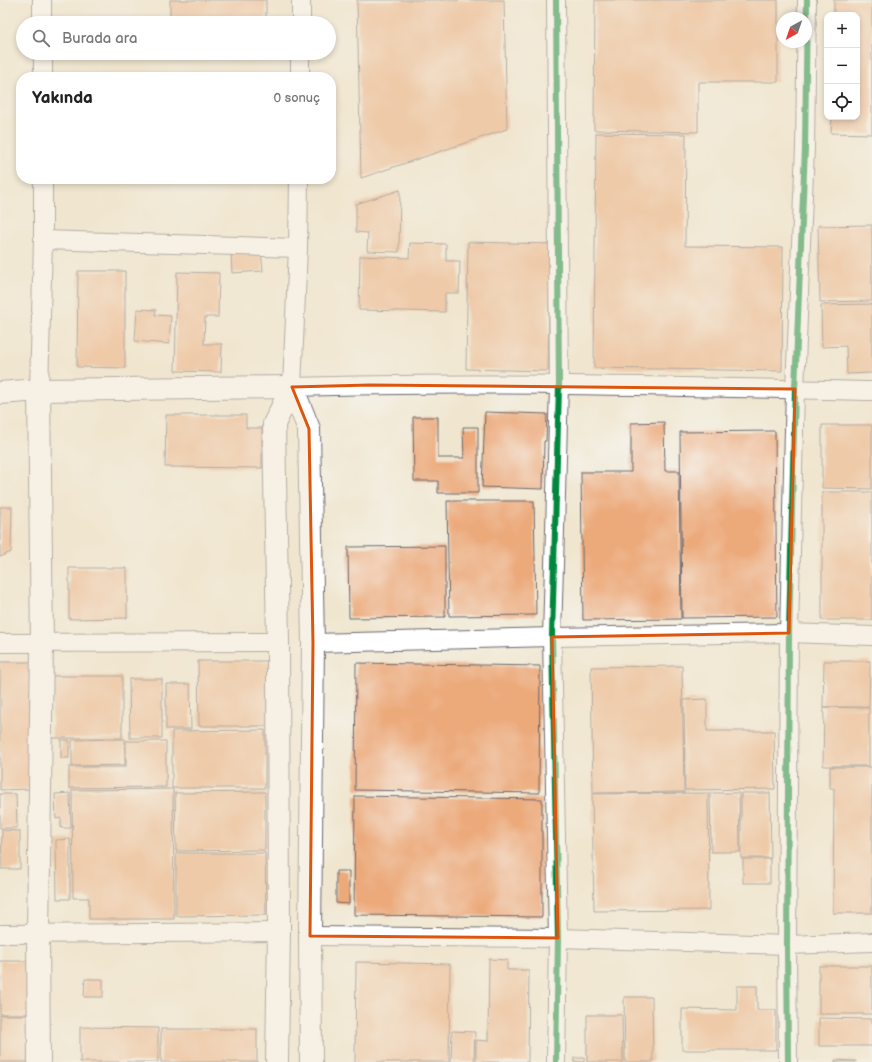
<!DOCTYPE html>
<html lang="tr">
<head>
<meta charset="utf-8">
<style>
	body { margin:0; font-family:"Balsamiq Sans",sans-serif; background:#f6f6f6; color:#222 }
	.controls { position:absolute; right:12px; top:12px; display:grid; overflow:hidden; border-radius:8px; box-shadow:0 2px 6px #0003 }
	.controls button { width:36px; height:36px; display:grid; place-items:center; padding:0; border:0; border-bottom:1px solid #e0e0e0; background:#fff; color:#222; font:20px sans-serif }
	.compass { position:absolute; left:776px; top:12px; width:36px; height:36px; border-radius:50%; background:#fff; box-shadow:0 2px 6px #0003; rotate:220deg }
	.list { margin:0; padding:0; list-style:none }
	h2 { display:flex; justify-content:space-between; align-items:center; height:52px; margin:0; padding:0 16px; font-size:17px }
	h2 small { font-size:13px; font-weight:400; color:#767676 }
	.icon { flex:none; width:22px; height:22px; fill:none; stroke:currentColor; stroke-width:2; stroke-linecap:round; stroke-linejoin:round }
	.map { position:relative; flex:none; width:872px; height:1062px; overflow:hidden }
	.search { position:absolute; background:#fff; box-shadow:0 2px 6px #0003; left:16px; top:16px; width:320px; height:44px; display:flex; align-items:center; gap:10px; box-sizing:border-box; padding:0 14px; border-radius:22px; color:#767676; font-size:15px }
	.panel { position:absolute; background:#fff; box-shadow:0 2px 6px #0003; left:16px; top:72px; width:320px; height:112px; border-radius:16px }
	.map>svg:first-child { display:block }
	.building { fill:#eca979 }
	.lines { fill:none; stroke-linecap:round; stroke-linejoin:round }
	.street-casing { stroke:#6a676f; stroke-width:20 }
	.secondary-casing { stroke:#6a676f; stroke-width:24 }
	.street { stroke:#fff; stroke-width:18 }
	.secondary { stroke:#fff; stroke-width:22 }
	.cycleway-casing { stroke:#f6f6f2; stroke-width:8 }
	.cycleway { stroke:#00873e; stroke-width:6 }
	.marked { fill:none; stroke:#de560e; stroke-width:3; stroke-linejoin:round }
</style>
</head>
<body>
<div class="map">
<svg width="872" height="1062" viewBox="0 0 872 1062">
	<rect width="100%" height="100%" fill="#f6f6f2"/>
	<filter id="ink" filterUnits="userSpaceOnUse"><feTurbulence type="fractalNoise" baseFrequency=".025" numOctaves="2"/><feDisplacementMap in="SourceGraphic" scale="8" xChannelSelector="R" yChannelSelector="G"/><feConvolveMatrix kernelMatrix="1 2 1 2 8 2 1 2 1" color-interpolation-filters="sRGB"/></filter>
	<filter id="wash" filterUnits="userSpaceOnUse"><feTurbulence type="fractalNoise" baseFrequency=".012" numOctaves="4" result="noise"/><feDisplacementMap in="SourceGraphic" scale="16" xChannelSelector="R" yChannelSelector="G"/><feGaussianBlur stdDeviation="0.9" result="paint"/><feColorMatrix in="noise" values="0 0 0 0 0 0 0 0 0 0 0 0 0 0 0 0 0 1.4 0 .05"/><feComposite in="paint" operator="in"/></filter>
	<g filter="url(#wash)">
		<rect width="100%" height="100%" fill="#f0e6cf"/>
		<g id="blocks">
			<!-- building -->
			<g class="building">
				<rect x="170" y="0" width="96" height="23"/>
				<path d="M 357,0 L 504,0 L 507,129 L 361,178 Z"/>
				<path d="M 595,0 L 778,0 L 778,82 L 698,82 L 698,132 L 594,130 Z"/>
				<path d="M 834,0 L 872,0 L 872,134 L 831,133 L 832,117 L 857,117 L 857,15 L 834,15 Z"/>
				<path d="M 596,133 L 686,134 L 685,246 L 783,247 L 782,371 L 594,368 Z"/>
				<path d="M 400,190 L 399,252 L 367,251 L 368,233 L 356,232 L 356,204 Z"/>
				<path d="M 872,225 L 872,301 L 820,302 L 818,226 Z"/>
				<path d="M 468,242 L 550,244 L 548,371 L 466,369 Z"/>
				<path d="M 410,243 L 446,244 L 446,261 L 460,261 L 459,293 L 445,293 L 445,312 L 359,310 L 360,256 L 409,258 Z"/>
				<path d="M 261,251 L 263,271 L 232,273 L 231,253 Z"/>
				<path d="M 78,271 L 125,271 L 125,368 L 77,367 Z"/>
				<path d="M 177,272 L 219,273 L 218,317 L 205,317 L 204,344 L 222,344 L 221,372 L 175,371 Z"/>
				<path d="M 872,304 L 872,373 L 847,374 L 846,346 L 822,347 L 821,305 Z"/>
				<path d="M 137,309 L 156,310 L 155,315 L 171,316 L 169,344 L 135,341 Z"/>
				<path d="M 485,412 L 547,414 L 546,441 L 544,441 L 543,489 L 482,487 Z"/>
				<path d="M 166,415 L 246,415 L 246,428 L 262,428 L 262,468 L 165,467 Z"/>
				<path d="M 413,417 L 438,417 L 438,458 L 464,458 L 463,427 L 478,427 L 478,493 L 438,493 L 438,481 L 414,481 Z"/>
				<path d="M 664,422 L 665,471 L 679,471 L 681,619 L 583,620 L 581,472 L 631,472 L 631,423 Z"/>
				<path d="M 822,425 L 872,425 L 872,489 L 822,488 Z"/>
				<path d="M 775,431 L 777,617 L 682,618 L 680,432 Z"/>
				<rect x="822" y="492" width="50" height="128"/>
				<path d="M 447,501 L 534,501 L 536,615 L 449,616 Z"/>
				<path d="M 0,507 L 12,507 L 11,552 L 0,557 Z"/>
				<path d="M 445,546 L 445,617 L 349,618 L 348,547 Z"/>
				<path d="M 69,568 L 127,568 L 127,618 L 69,619 Z"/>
				<path d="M 198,661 L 271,661 L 272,726 L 199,726 Z"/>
				<path d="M 824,661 L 870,661 L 869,707 L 823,707 Z"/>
				<path d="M 0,662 L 35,662 L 35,690 L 30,690 L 30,789 L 0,790 Z"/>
				<path d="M 356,663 L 540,666 L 539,793 L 355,790 Z"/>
				<path d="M 682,666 L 684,792 L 593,793 L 591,667 Z"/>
				<rect x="52" y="676" width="70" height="62"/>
				<path d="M 129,679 L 162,679 L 162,738 L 130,738 Z"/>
				<path d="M 166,684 L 190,684 L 191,729 L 166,729 Z"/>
				<path d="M 707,699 L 707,731 L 774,731 L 775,789 L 685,790 L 684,700 Z"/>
				<path d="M 824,707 L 869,708 L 869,766 L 823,766 Z"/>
				<path d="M 265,730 L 265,788 L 172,788 L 172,731 Z"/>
				<path d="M 125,739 L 125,765 L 72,766 L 72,740 Z"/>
				<rect x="61" y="740" width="8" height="18"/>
				<path d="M 126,741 L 166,741 L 166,787 L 69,788 L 69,767 L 126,767 Z"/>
				<path d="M 830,767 L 872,767 L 872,913 L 833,913 L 834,788 L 830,788 Z"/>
				<path d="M 173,789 L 174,919 L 89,919 L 89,898 L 73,898 L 72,790 Z"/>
				<path d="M 265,792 L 265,850 L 176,851 L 175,793 Z"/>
				<path d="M 70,793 L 71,828 L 61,828 L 61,818 L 56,819 L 55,794 Z"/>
				<path d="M 708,793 L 709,910 L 594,911 L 592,794 Z"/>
				<path d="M 710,793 L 739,793 L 740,852 L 711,852 Z"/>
				<path d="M 741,793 L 770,793 L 771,858 L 741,858 Z"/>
				<path d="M 0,794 L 16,794 L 17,828 L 0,828 Z"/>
				<path d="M 355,796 L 542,799 L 542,917 L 354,915 Z"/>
				<path d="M 2,830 L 20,831 L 20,869 L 1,869 Z"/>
				<path d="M 70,839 L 70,899 L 57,899 L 56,840 Z"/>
				<path d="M 176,853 L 265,853 L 266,915 L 176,916 Z"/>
				<rect x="743" y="859" width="27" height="24"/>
				<path d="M 336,871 L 349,871 L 349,904 L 336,903 Z"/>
				<path d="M 489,959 L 507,960 L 507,970 L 529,970 L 528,1062 L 476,1062 L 476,1040 L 488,1041 Z"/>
				<path d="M 0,961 L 34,961 L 35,1014 L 0,1014 Z"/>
				<path d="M 356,962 L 450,964 L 449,1062 L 355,1062 Z"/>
				<rect x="819" y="966" width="53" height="48"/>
				<path d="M 85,979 L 103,979 L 103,997 L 84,997 Z"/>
				<path d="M 737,986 L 757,986 L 757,1010 L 776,1010 L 776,1050 L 682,1050 L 682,1009 L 737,1010 Z"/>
				<path d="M 624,997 L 652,997 L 653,1062 L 625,1062 Z"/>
				<path d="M 0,1015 L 30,1015 L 31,1062 L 0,1062 Z"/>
				<path d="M 587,1015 L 622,1015 L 623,1062 L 587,1062 Z"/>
				<path d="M 819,1018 L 872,1019 L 872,1046 L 819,1046 Z"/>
				<path d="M 80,1027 L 158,1028 L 158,1062 L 80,1062 Z"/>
				<rect x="161" y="1029" width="96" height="33"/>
				<path d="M 452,1031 L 475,1032 L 474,1062 L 451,1062 Z"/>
				<rect x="574" y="1058" width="10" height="4"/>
				<path d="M 835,1060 L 856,1061 L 856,1062 L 835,1062 Z"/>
			</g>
		</g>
	</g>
	<g filter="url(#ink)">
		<use href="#blocks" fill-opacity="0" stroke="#6a676f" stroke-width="1"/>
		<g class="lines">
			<!-- street casing -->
			<g class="street-casing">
				<g id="street">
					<path d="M 42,0 L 42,23"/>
					<path d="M 556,0 L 559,386 L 552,637 L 558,938 L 556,1062"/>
					<path d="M 301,23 L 301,0"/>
					<path d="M 43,53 L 43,77"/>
					<path d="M 300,77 L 300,53"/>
					<path d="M 299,179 L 298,248 L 292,387 C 485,381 679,387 872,391"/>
					<path d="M 43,240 L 298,248"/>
					<path d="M 39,390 L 43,240 L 43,179"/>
					<path d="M 0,643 L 278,642"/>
					<path d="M 313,643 L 552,637 L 789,633 L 872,636"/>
					<path d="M 0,934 L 279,932"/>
					<path d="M 310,936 L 558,938 L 787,945 L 872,942"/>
					<path d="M 788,1062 L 787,945 L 789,633 L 795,389 L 805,148 L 807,0"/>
				</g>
			</g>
			<!-- secondary casing -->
			<g class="secondary-casing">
				<g id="secondary">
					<path d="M 292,387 L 309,429 L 313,643 L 310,936 L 311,1062"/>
					<path d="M 39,390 L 42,644 L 38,934 L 39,1062"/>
					<path d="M 0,393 L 39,390 L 292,387"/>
					<path d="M 277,1062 L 279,932 L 278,642 L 274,424 L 292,387"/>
				</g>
			</g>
			<!-- street -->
			<use href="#street" class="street"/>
			<!-- secondary -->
			<use href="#secondary" class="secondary"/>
			<!-- cycleway casing -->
			<g class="cycleway-casing">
				<g id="cycleway">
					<path d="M 556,0 L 559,386 L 552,637 L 558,938 L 556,1062"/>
					<path d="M 788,1062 L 787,945 L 789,633 L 795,389 L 805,148 L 807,0"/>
				</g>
			</g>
			<!-- cycleway -->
			<use href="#cycleway" class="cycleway"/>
		</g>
	</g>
	<!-- marked area -->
	<path d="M0 0H872V1062H0ZM 370,385 L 795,389 L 789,633 L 552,637 L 558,938 L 310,936 L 313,643 L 309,429 L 292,387 Z" fill="#f0e6cf" fill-opacity=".55" fill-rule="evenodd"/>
	<path class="marked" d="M 370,385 L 795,389 L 789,633 L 552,637 L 558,938 L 310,936 L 313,643 L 309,429 L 292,387 Z"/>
</svg>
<div class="controls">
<button>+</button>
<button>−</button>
<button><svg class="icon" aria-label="locate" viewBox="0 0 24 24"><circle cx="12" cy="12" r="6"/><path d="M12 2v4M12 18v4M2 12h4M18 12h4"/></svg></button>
</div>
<svg class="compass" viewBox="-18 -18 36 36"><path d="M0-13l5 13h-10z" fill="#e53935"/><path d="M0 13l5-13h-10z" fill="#767676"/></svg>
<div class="search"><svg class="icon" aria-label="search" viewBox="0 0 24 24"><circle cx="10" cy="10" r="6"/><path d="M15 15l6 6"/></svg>Burada ara</div>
<section class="panel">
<h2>Yakında<small>0 sonuç</small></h2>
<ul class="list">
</ul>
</section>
</div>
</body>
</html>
